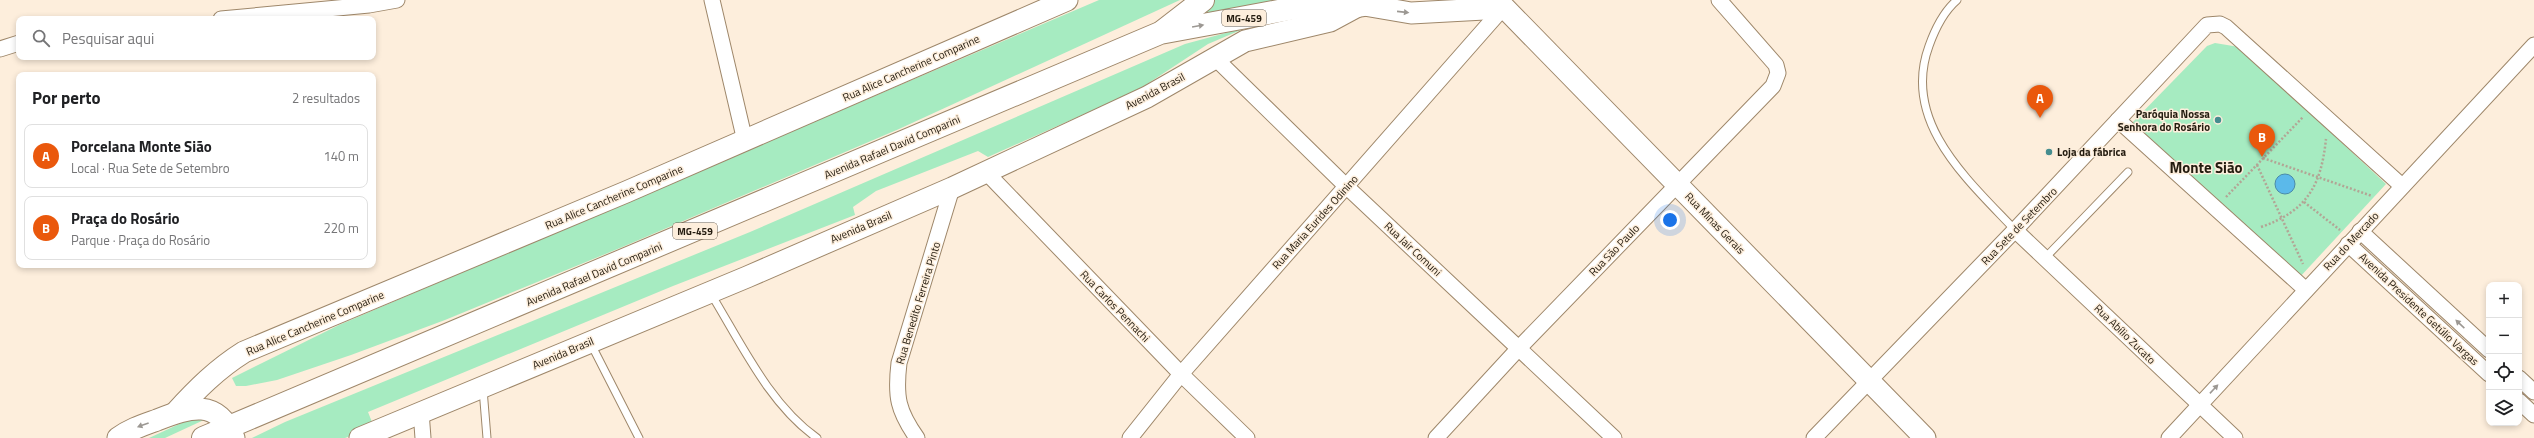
<!DOCTYPE html>
<html lang="pt">
<head>
<meta charset="utf-8">
<style>
	body { margin:0; font-family:"Titillium Web",sans-serif; background:#f6f6f6; color:#202124 }
	.controls { position:absolute; right:12px; bottom:12px; display:grid; overflow:hidden; border-radius:8px; box-shadow:0 2px 6px #0003 }
	.controls button { width:36px; height:36px; display:grid; place-items:center; padding:0; border:0; border-bottom:1px solid #e0e0e0; background:#fff; color:#202124; font:20px sans-serif }
	.you { position:absolute; left:1670px; top:220px; width:14px; height:14px; margin:-10px; border:3px solid #fff; border-radius:50%; background:#1a73e8; box-shadow:0 0 0 6px #1a73e833 }
	.badge { display:grid; place-items:center; width:26px; height:26px; border-radius:50%; background:#ea580c; color:#fff; font-size:13px; font-weight:700 }
	.pin { position:absolute; translate:-50% -33px; filter:drop-shadow(0 1px 2px #0008) }
	.pin::after { content:''; position:absolute; top:21px; width:14px; height:12px; background:inherit; clip-path:polygon(0 0,100% 0,50% 100%) }
	.list { margin:0; padding:0; list-style:none }
	h2 { display:flex; justify-content:space-between; align-items:center; height:52px; margin:0; padding:0 16px; font-size:17px }
	h2 small { font-size:13px; font-weight:400; color:#757577 }
	.list li { display:grid; grid-template-columns:26px 1fr auto; gap:12px; align-items:center; box-sizing:border-box; height:64px; margin:0 8px 8px; padding:0 8px; border:1px solid #e0e0e0; border-radius:8px }
	.list b { display:block; font-size:15px; white-space:nowrap }
	.list p { margin:0; font-size:13px; white-space:nowrap; color:#757577 }
	.list em { font-size:13px; font-style:normal; color:#757577 }
	.icon { flex:none; width:22px; height:22px; fill:none; stroke:currentColor; stroke-width:2; stroke-linecap:round; stroke-linejoin:round }
	.map { position:relative; flex:none; width:2534px; height:438px; overflow:hidden }
	.search { position:absolute; background:#fff; box-shadow:0 2px 6px #0003; left:16px; top:16px; width:360px; height:44px; display:flex; align-items:center; gap:10px; box-sizing:border-box; padding:0 14px; border-radius:8px; color:#757577; font-size:15px }
	.panel { position:absolute; background:#fff; box-shadow:0 2px 6px #0003; left:16px; top:72px; width:360px; height:196px; border-radius:8px }
	.map>svg:first-child { display:block }
	.green { fill:#a6ebc1 }
	.water { fill:#5bb9ea; stroke:#4a8aa8 }
	.lines { fill:none; stroke-linecap:round; stroke-linejoin:round }
	.lane-casing { stroke:#9e876a; stroke-width:9 }
	.street-casing { stroke:#9e876a; stroke-width:17 }
	.secondary-casing { stroke:#9e876a; stroke-width:23 }
	.primary-casing { stroke:#9e876a; stroke-width:24 }
	.path { stroke:#b2a595; stroke-width:2.5; stroke-dasharray:2 2; stroke-linecap:butt }
	.lane { stroke:#fff; stroke-width:7 }
	.street { stroke:#fff; stroke-width:15 }
	.secondary { stroke:#fff; stroke-width:21 }
	.primary { stroke:#fff; stroke-width:22 }
	.oneway { fill:#9c9893 }
	.poi-dot { fill:#458d8f; stroke:#fdeedc; stroke-width:1.5 }
	.labels { text-anchor:middle; stroke-width:3; stroke-linejoin:round; paint-order:stroke }
	.shield { fill:#fdeedc; stroke:#645a4c; stroke-width:1 }
	.shield-label { font-size:10px; font-weight:bold; fill:#231b0f }
	.street-label { font-size:11px; fill:#231b0f; stroke:#fdeedc }
	.poi-label { font-size:11px; font-weight:bold; fill:#231b0f; stroke:#fdeedc; text-anchor:end }
	.district-label { font-size:15px; font-weight:bold; fill:#231b0f; stroke:#fdeedc }
</style>
</head>
<body>
<div class="map">
<svg width="2534" height="438" viewBox="0 0 2534 438">
	<rect width="100%" height="100%" fill="#fdeedc"/>
	<!-- green -->
	<g class="green">
		<path d="M 1099,0 L 1180,0 L 899,129 L 620,248 L 445,320 L 351,355 L 277,380 L 246,386 L 236,386 L 232,378 L 339,325 Z"/>
		<path d="M 1214,0 L 1281,0 L 1189,18 Z"/>
		<path d="M 1248,27 L 1208,44 L 1138,90 L 988,157 L 978,151 L 876,191 L 853,207 L 855,215 L 673,286 L 368,412 L 374,427 L 345,438 L 252,438 L 285,422 L 750,232 L 1185,44 Z"/>
		<path d="M 2215,43 L 2239,47 L 2386,184 L 2299,278 L 2132,123 L 2207,46 Z"/>
		<path d="M 190,419 L 206,419 L 165,438 L 149,438 Z"/>
	</g>
	<!-- water -->
	<circle class="water" cx="2285" cy="184" r="10"/>
	<g class="lines">
		<!-- lane casing -->
		<g class="lane-casing">
			<g id="lane">
				<path d="M 1957,0 C 1943,12 1935,29 1929,46 C 1901,122 1968,180 2015,230"/>
				<path d="M 2045,258 L 2128,172"/>
				<path d="M 711,294 C 741,343 769,404 817,438"/>
				<path d="M 591,344 L 639,438"/>
				<path d="M 483,389 L 487,438"/>
			</g>
		</g>
		<!-- street casing -->
		<g class="street-casing">
			<g id="street">
				<path d="M 712,0 L 745,141"/>
				<path d="M 221,19 L 369,5 L 397,0"/>
				<path d="M 0,49 L 19,43"/>
				<path d="M 1214,57 L 1347,187 L 1614,438"/>
				<path d="M 2118,120 L 2306,290"/>
				<path d="M 986,172 L 1181,374 L 1247,438"/>
				<path d="M 2015,230 L 2235,438"/>
				<path d="M 2360,231 L 2489,350"/>
				<path d="M 2348,244 L 2489,374"/>
				<path d="M 2519,378 L 2534,392"/>
				<path d="M 2519,401 L 2534,415"/>
				<path d="M 421,412 L 423,438"/>
				<path d="M 917,438 C 898,411 895,397 899,363 L 952,188"/>
				<path d="M 1130,438 L 1181,374 L 1503,8 L 1503,2"/>
				<path d="M 1436,438 L 1519,348 L 1773,86 L 1778,73 L 1776,65 L 1719,0"/>
				<path d="M 1814,438 L 2015,230 L 2207,25 L 2220,24 L 2226,27 L 2402,186"/>
				<path d="M 2169,438 L 2534,45"/>
			</g>
		</g>
		<!-- secondary casing -->
		<g class="secondary-casing">
			<g id="secondary">
				<path d="M 1497,0 L 1925,438"/>
				<path d="M 1364,5 L 1411,13 L 1503,8"/>
				<path d="M 175,413 C 197,389 217,369 244,352 L 626,192 L 1067,0"/>
				<path d="M 118,438 C 130,429 143,425 157,420 C 191,407 217,398 234,438"/>
				<path d="M 360,438 L 747,277 L 952,188 L 1147,97 L 1245,41 L 1330,21 L 1356,7"/>
			</g>
		</g>
		<!-- primary casing -->
		<g class="primary-casing">
			<g id="primary">
				<path d="M 1323,0 C 1341,9 1360,8 1378,0"/>
				<path d="M 1163,31 L 1203,0"/>
				<path d="M 203,438 L 1160,33 L 1327,2"/>
			</g>
		</g>
		<!-- path -->
		<g class="path">
			<path d="M 2263,158 L 2372,196"/>
			<path d="M 2257,165 L 2303,264"/>
			<path d="M 2226,197 L 2303,117"/>
			<path d="M 2304,202 L 2340,230"/>
			<path d="M 2261,227 C 2307,211 2321,186 2326,139"/>
		</g>
		<!-- lane -->
		<use href="#lane" class="lane"/>
		<!-- street -->
		<use href="#street" class="street"/>
		<!-- secondary -->
		<use href="#secondary" class="secondary"/>
		<!-- primary -->
		<use href="#primary" class="primary"/>
	</g>
	<!-- one-way arrows -->
	<defs><path id="oneway-solid" d="M-6-.8H1V-3.2L6.5 0L1 3.2V.8H-6Z"/></defs>
	<g class="oneway">
		<use href="#oneway-solid" transform="translate(1403 12) rotate(6)"/>
		<use href="#oneway-solid" transform="translate(1198 26) rotate(-10)"/>
		<use href="#oneway-solid" transform="translate(2460 324) rotate(-137)"/>
		<use href="#oneway-solid" transform="translate(2214 389) rotate(-47)"/>
		<use href="#oneway-solid" transform="translate(143 425) rotate(160)"/>
	</g>
	<!-- markers -->
	<g class="poi-dot">
		<circle cx="2218" cy="120" r="4"/>
		<circle cx="2049" cy="152" r="4"/>
	</g>
	<g class="labels">
		<!-- shield labels -->
		<g class="shield">
			<rect x="1222" y="10" width="44" height="16" rx="3"/>
			<rect x="673" y="223" width="44" height="16" rx="3"/>
		</g>
		<g class="shield-label">
			<text x="1244" y="22">MG-459</text>
			<text x="695" y="235">MG-459</text>
		</g>
		<!-- street labels -->
		<g class="street-label">
			<text transform="translate(911 68) rotate(-24)" y="4">Rua Alice Cancherine Comparine</text>
			<text transform="translate(1155 91) rotate(-28)" y="4">Avenida Brasil</text>
			<text transform="translate(892 147) rotate(-23)" y="4">Avenida Rafael David Comparini</text>
			<text transform="translate(614 197) rotate(-23)" y="4">Rua Alice Cancherine Comparine</text>
			<text transform="translate(1315 222) rotate(-48)" y="4">Rua Maria Eurides Odinino</text>
			<text transform="translate(1715 223) rotate(46)" y="4">Rua Minas Gerais</text>
			<text transform="translate(2019 226) rotate(-46)" y="4">Rua Sete de Setembro</text>
			<text transform="translate(861 227) rotate(-23)" y="4">Avenida Brasil</text>
			<text transform="translate(2351 241) rotate(-47)" y="4">Rua do Mercado</text>
			<text transform="translate(1413 249) rotate(43)" y="4">Rua Jair Comuni</text>
			<text transform="translate(1614 250) rotate(-46)" y="4">Rua São Paulo</text>
			<text transform="translate(594 274) rotate(-23)" y="4">Avenida Rafael David Comparini</text>
			<text transform="translate(918 303) rotate(-73)" y="4">Rua Benedito Ferreira Pinto</text>
			<text transform="translate(1115 306) rotate(46)" y="4">Rua Carlos Pennachi</text>
			<text transform="translate(2419 309) rotate(43)" y="4">Avenida Presidente Getúlio Vargas</text>
			<text transform="translate(315 323) rotate(-23)" y="4">Rua Alice Cancherine Comparine</text>
			<text transform="translate(2125 334) rotate(44)" y="4">Rua Abílio Zucato</text>
			<text transform="translate(563 353) rotate(-23)" y="4">Avenida Brasil</text>
		</g>
		<!-- poi labels -->
		<g class="poi-label">
			<text x="2210" y="118">Paróquia Nossa<tspan x="2210" dy="13">Senhora do Rosário</tspan></text>
			<text x="2057" y="156" text-anchor="start">Loja da fábrica</text>
		</g>
		<!-- district labels -->
		<g class="district-label">
			<text x="2206" y="173">Monte Sião</text>
		</g>
	</g>
</svg>
<div class="controls">
<button>+</button>
<button>−</button>
<button><svg class="icon" aria-label="locate" viewBox="0 0 24 24"><circle cx="12" cy="12" r="6"/><path d="M12 2v4M12 18v4M2 12h4M18 12h4"/></svg></button>
<button><svg class="icon" aria-label="layers" viewBox="0 0 24 24"><path d="M12 4l9 5-9 5-9-5zM3 14l9 5 9-5"/></svg></button>
</div>
<div class="you"></div>
<div class="pin badge" style="left:2040px;top:118px">A</div>
<div class="pin badge" style="left:2262px;top:157px">B</div>
<div class="search"><svg class="icon" aria-label="search" viewBox="0 0 24 24"><circle cx="10" cy="10" r="6"/><path d="M15 15l6 6"/></svg>Pesquisar aqui</div>
<section class="panel">
<h2>Por perto<small>2 resultados</small></h2>
<ul class="list">
<li><span class="badge">A</span><div><b>Porcelana Monte Sião</b><p>Local · Rua Sete de Setembro</p></div><em>140 m</em></li>
<li><span class="badge">B</span><div><b>Praça do Rosário</b><p>Parque · Praça do Rosário</p></div><em>220 m</em></li>
</ul>
</section>
</div>
</body>
</html>
